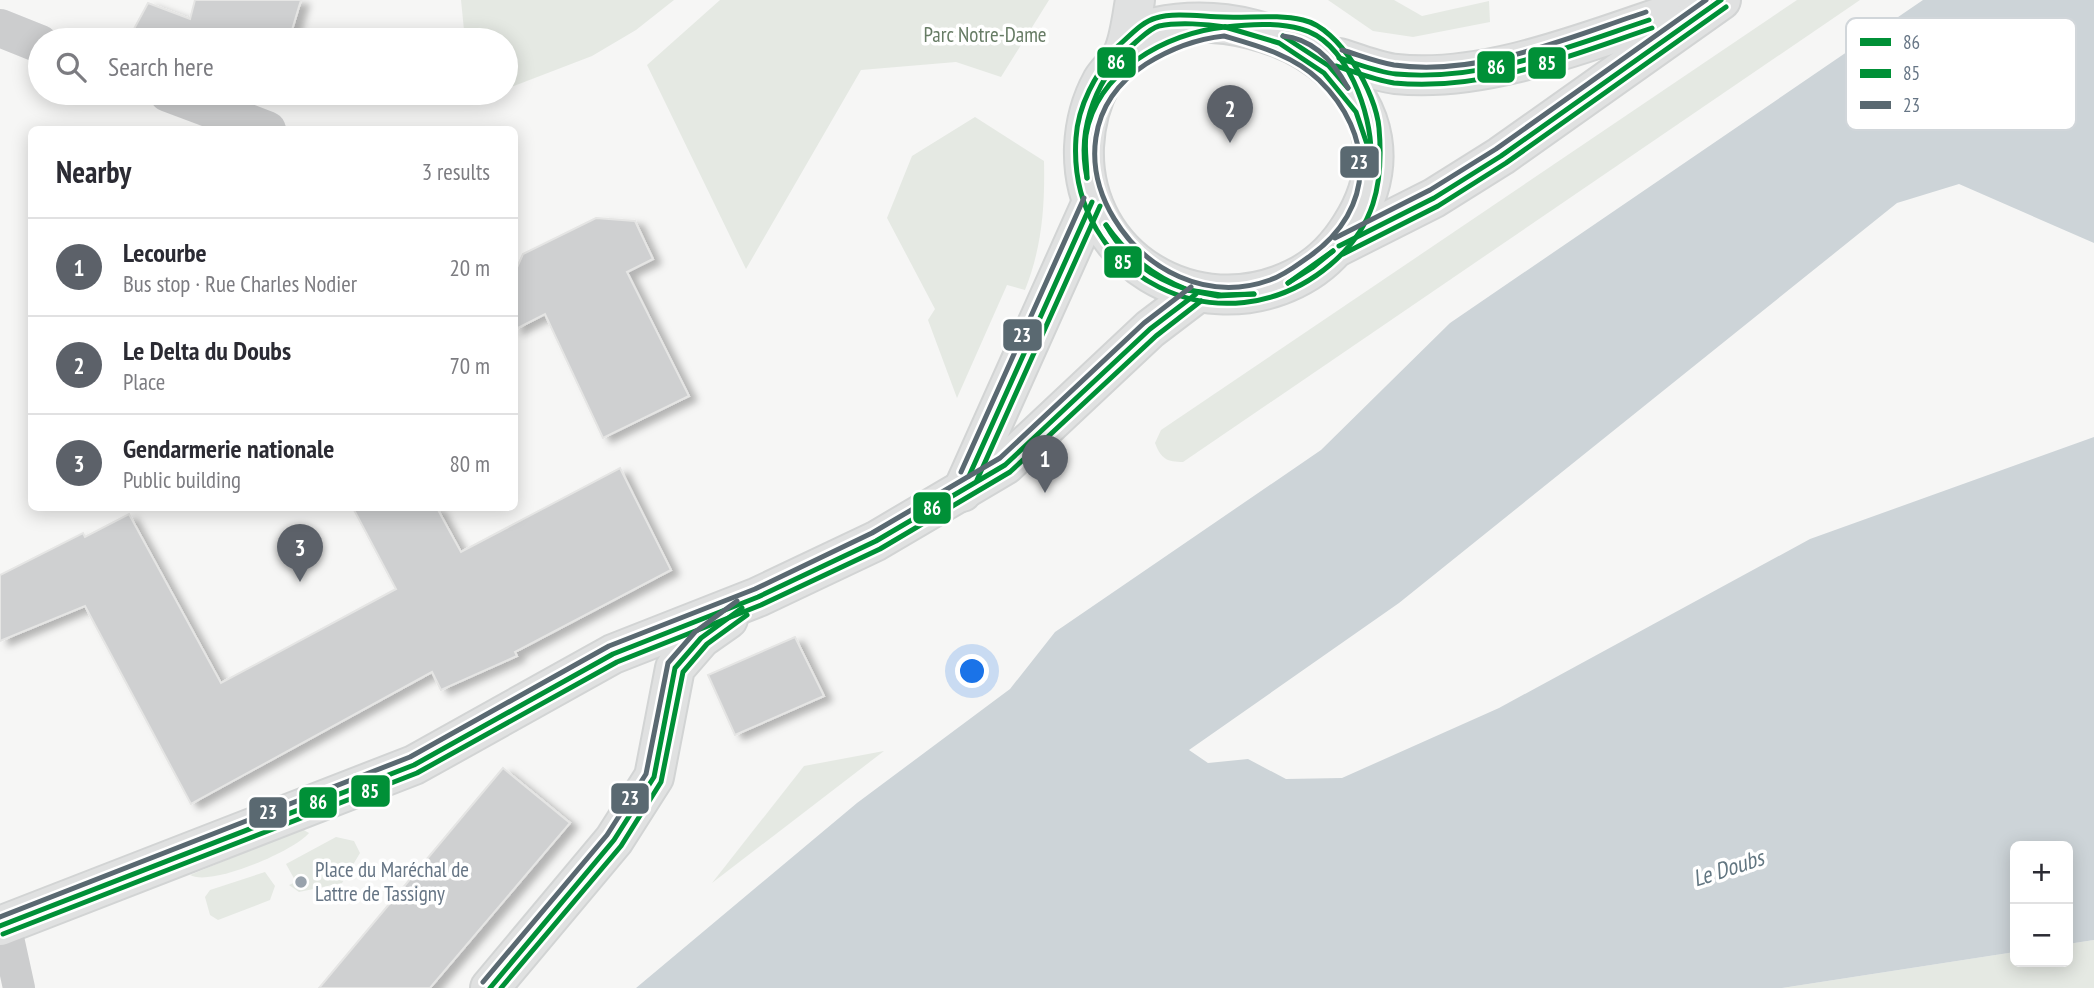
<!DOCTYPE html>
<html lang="en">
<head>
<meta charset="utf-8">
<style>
	body { margin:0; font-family:"PT Sans Narrow",sans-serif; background:#f7f7f7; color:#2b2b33 }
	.controls { position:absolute; right:21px; bottom:21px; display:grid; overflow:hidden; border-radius:10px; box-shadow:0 4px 18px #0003 }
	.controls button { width:63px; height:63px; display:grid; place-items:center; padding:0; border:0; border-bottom:2px solid #e1e1e2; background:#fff; color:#2b2b33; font:35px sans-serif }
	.you { position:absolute; left:973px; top:672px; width:24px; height:24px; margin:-18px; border:5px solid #fff; border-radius:50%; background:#1a73e8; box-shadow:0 0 0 10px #1a73e833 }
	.badge { display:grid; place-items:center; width:46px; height:46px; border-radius:50%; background:#5c6169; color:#fff; font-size:23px; font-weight:700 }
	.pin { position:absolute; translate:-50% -58px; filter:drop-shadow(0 2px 4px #0008) }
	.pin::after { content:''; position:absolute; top:37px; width:24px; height:21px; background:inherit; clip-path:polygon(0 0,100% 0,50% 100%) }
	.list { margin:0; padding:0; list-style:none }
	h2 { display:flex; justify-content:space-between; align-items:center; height:91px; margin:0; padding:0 28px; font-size:30px }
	h2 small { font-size:23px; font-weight:400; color:#7c7c81 }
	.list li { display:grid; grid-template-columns:46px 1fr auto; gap:21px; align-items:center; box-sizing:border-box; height:98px; padding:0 28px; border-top:2px solid #e1e1e2 }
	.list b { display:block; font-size:26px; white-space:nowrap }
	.list p { margin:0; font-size:23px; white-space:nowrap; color:#7c7c81 }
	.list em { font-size:23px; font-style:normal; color:#7c7c81 }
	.icon { flex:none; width:38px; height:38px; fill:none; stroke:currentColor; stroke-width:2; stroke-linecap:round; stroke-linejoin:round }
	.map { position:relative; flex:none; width:2094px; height:988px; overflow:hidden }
	.search { position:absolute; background:#fff; box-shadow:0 4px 18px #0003; left:28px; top:28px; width:490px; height:77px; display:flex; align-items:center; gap:18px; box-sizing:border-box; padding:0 24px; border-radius:38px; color:#7c7c81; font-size:26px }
	.panel { position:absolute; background:#fff; box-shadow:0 4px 18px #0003; left:28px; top:126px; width:490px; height:385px; border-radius:10px }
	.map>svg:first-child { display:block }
	.green { fill:#e5e9e3 }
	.water { fill:#cdd4d8 }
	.building { fill:#cfd0d1; stroke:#e5e5e4; stroke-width:2; filter:url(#shadow) }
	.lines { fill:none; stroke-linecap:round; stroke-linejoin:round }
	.secondary-casing { stroke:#d2d4d4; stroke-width:42 }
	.service { stroke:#cccdce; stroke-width:32 }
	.minor { stroke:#cccdce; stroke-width:38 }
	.secondary { stroke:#e0e1e1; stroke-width:38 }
	.bus-1-casing { stroke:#fff; stroke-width:10 }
	.bus-2-casing { stroke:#fff; stroke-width:10 }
	.bus-3-casing { stroke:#fff; stroke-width:10 }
	.bus-1 { stroke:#009037; stroke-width:5 }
	.bus-2 { stroke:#009037; stroke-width:5 }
	.bus-3 { stroke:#5a6971; stroke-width:5 }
	.poi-dot { fill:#98a2ac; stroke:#fff; stroke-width:2.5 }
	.labels { text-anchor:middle; stroke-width:7; stroke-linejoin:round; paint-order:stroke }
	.park-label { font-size:21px; fill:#677c65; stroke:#fff }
	.poi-label { font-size:21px; fill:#667585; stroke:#fff; text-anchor:start }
	.water-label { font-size:23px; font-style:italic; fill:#627681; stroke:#fff }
	.key { fill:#fff; stroke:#d1d6da; stroke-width:2 }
	.key-label { font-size:19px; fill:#667585 }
	.line-badge { stroke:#fff; stroke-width:2.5 }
	.badge-label { font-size:19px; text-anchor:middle; font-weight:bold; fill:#fff }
</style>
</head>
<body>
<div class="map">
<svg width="2094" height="988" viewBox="0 0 2094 988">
	<defs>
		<filter id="shadow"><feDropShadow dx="8" dy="4.5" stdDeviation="3.5" flood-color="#0004"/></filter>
	</defs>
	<rect width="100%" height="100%" fill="#f6f6f5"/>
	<!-- green -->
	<g class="green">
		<path d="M 674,0 L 636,30 L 592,56 L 506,89 L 506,40 L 465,40 L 461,0 Z"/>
		<path d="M 720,0 L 1049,0 L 1001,77 L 956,62 L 861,70 L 746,269 L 647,65 Z"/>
		<path d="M 1328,0 L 1394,0 L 1422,16 L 1489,1 L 1490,22 L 1413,37 L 1373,31 Z"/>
		<path d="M 1797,0 L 1860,0 L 1183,462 C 1167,462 1161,459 1155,443 L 1161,430 Z"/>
		<path d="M 975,117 L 1044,161 C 1045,207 1042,247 1025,290 L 1007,285 L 957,398 L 928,320 L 935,309 L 887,218 L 912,156 Z"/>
		<path d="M 884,751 L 712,883 L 804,766 Z"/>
		<path d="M 302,829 L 309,833 C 294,851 211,887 190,875 Z"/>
		<path d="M 336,837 L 354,841 L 360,853 L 342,883 L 299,892 L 289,885 L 296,882 L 286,864 Z"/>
		<path d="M 265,872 L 275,886 L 270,900 L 218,920 L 210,915 L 205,897 L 210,890 Z"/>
		<path d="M 2094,940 L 2094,988 L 1782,988 L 2015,952 L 2015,962 L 2068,962 L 2068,944 Z"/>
	</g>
	<!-- water -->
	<path class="water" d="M 1923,0 L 2094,0 L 2094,243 L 1959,184 L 1897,203 L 1399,603 L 1189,750 L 1208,763 L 1248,759 L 1286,779 L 1342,778 L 1499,708 L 1810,539 L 2094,437 L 2094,940 L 2068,944 L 2068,846 L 2015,846 L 2015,952 L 1782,988 L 636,988 L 857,803 L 1010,689 L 1055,632 L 1321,450 L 1450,323 Z"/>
	<!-- building -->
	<g class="building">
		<path d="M 195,0 L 301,0 L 289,40 L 128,40 L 148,3 L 190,19 Z"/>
		<path d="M 596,218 L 635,221 L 653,259 L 627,272 L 689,396 L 603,438 L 545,314 L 514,330 L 514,274 L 523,254 Z"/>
		<path d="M 620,468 L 671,570 L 515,652 L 517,656 L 441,690 L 432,672 L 191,804 L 85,606 L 0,641 L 0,575 L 83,533 L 85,537 L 129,514 L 221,683 L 396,589 L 353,508 L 437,508 L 461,552 Z"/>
		<path d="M 795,637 L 824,696 L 735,735 L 708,675 Z"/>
		<path d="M 503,768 L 570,823 L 430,988 L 319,988 Z"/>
	</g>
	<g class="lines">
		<!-- secondary casing -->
		<g class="secondary-casing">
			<g id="secondary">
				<path d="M 1123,53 C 1134,45 1144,33 1156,27 C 1286,0 1430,102 1351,226 C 1337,249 1319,267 1294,279 C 1196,327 1080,259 1084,147 C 1085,125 1091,101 1102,81 C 1108,71 1119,63 1124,51 C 1130,36 1132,17 1135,0"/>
				<path d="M 1339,58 C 1357,63 1377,72 1396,74 C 1492,84 1603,35 1694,6"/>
				<path d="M 1339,246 L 1434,198 L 1501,156 L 1721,0"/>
				<path d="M 962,492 L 1092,202"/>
				<path d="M 0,926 L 414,765 L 613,654 L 758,597 L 876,541 L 1005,465 L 1150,329 L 1196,294"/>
				<path d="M 490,988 L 614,840 L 654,777 L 675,668 L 701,638 L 728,619"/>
			</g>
		</g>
		<!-- service -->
		<path class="service" d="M 5,924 L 19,988"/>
		<!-- minor -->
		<g class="minor">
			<path d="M 0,28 L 40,44"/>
			<path d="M 168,93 L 267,130"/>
		</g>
		<!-- secondary -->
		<use href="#secondary" class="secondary"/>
		<!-- bus-1 casing -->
		<g class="bus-1-casing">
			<g id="bus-1">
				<path d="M 1225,27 L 1279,43 L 1324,73 L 1356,112 L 1371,156"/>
				<path d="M 1225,27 C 1249,24 1277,22 1301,29 C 1347,41 1372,114 1371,156"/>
				<path d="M 1339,58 C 1358,64 1377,72 1396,74 C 1484,82 1568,47 1649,20"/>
				<path d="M 1087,178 C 1076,127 1098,74 1137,41 C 1143,36 1151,28 1159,26 C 1178,22 1207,24 1225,27"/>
				<path d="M 1087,178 C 1087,164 1084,148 1086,135 C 1097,71 1166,33 1225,27"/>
				<path d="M 1106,225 C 1128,256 1153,276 1188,290"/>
				<path d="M 1106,225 C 1125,259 1152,278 1188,290"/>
				<path d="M 1339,246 L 1434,198 L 1501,156 L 1721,0"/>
				<path d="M 1288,283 L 1333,251"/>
				<path d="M 1288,283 L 1312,268 L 1333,251"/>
				<path d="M 1188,290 L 1221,295 L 1254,294"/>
				<path d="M 1188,290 L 1218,296 L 1254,294"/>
				<path d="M 969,476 L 1092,202"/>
				<path d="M 0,926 L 414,765 L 613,654 L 758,597 L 876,541 L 1005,465 L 1150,329 L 1196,294"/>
				<path d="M 490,988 L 614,840 L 654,777 L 675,668 L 701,638 L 742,608"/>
			</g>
		</g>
		<!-- bus-2 casing -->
		<g class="bus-2-casing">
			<g id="bus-2">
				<path d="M 1283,36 L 1329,66 L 1348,88"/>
				<path d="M 1116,48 C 1096,75 1078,104 1076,138 C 1066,278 1224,354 1330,265 C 1374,228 1384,185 1379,128 C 1376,93 1340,28 1303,20 C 1277,14 1251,18 1224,17 C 1204,17 1175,12 1156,18 C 1141,22 1129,37 1118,46"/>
				<path d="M 1336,66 C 1355,72 1374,80 1394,83 C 1483,92 1569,56 1652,28"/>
				<path d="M 1343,254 L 1438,206 L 1506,163 L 1726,7"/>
				<path d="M 977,480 L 1100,206"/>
				<path d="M 3,934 L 417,773 L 617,662 L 761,605 L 880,549 L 1010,472 L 1156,336 L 1201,301"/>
				<path d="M 501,988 L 621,846 L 661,782 L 683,672 L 707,644 L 747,615"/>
			</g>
		</g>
		<!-- bus-3 casing -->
		<g class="bus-3-casing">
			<g id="bus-3">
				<path d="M 1224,36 C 1258,46 1293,55 1319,80 C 1375,134 1376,209 1310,256 C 1297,265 1285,275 1270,280 C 1142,326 1024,143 1146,64 C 1170,49 1196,39 1224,36 Z"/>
				<path d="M 1283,36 C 1314,39 1334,62 1348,88"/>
				<path d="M 1342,50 C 1359,55 1376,62 1394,65 C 1479,77 1567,38 1646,12"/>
				<path d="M 1335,238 L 1430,190 L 1496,149 L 1706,0"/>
				<path d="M 961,472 L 1084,198"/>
				<path d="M 0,917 L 410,757 L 609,646 L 755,589 L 872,533 L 1000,458 L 1144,323 L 1191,287"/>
				<path d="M 483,982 L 607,835 L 646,774 L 668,663 L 695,632 L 737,601"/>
			</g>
		</g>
		<!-- bus-1 -->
		<use href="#bus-1" class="bus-1"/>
		<!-- bus-2 -->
		<use href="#bus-2" class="bus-2"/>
		<!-- bus-3 -->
		<use href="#bus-3" class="bus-3"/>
	</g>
	<!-- markers -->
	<circle class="poi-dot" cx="301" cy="882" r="7"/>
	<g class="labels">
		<!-- park labels -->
		<g class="park-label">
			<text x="985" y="42">Parc Notre-Dame</text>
		</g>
		<!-- poi labels -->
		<g class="poi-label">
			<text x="315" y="877">Place du Maréchal de<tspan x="315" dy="24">Lattre de Tassigny</tspan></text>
		</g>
		<!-- water labels -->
		<g class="water-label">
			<text transform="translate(1728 868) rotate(-18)" y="8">Le Doubs</text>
		</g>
	</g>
	<!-- legend -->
	<rect x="1846" y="18" width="230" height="112" rx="10" class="key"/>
	<rect x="1860" y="38" width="31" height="8" fill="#009037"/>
	<rect x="1860" y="69" width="31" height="9" fill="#009037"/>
	<rect x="1860" y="101" width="31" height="8" fill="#5a6971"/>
	<g class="key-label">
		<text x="1903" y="49">86</text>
		<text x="1903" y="80">85</text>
		<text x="1903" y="112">23</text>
	</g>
	<g class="line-badge">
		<rect x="1096" y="46" width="41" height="33" rx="7" fill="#009037"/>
		<rect x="1527" y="46" width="40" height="34" rx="7" fill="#009037"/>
		<rect x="1476" y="50" width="40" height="34" rx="7" fill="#009037"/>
		<rect x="1339" y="145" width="41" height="34" rx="7" fill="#5a6971"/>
		<rect x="1103" y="245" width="40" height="34" rx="7" fill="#009037"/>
		<rect x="1002" y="318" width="41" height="34" rx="7" fill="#5a6971"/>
		<rect x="912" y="491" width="40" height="34" rx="7" fill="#009037"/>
		<rect x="350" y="774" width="41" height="34" rx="7" fill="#009037"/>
		<rect x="610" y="782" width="40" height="33" rx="7" fill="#5a6971"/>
		<rect x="298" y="786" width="40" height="33" rx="7" fill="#009037"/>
		<rect x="248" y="796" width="40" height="33" rx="7" fill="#5a6971"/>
	</g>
	<g class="badge-label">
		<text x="1116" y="69">86</text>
		<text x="1547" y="70">85</text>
		<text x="1496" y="74">86</text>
		<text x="1359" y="169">23</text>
		<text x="1123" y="269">85</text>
		<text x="1022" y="342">23</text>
		<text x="932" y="515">86</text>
		<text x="370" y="798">85</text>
		<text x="630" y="805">23</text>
		<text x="318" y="809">86</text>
		<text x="268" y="819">23</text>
	</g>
</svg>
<div class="controls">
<button>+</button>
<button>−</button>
</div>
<div class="you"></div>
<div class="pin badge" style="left:1045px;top:493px">1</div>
<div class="pin badge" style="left:1230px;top:143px">2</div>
<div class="pin badge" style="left:300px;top:582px">3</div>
<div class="search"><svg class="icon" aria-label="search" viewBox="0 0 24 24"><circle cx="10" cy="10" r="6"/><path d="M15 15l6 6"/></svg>Search here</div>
<section class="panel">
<h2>Nearby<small>3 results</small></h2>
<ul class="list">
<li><span class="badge">1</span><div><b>Lecourbe</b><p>Bus stop · Rue Charles Nodier</p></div><em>20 m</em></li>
<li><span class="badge">2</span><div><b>Le Delta du Doubs</b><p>Place</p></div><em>70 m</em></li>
<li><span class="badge">3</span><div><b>Gendarmerie nationale</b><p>Public building</p></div><em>80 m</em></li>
</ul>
</section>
</div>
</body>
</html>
